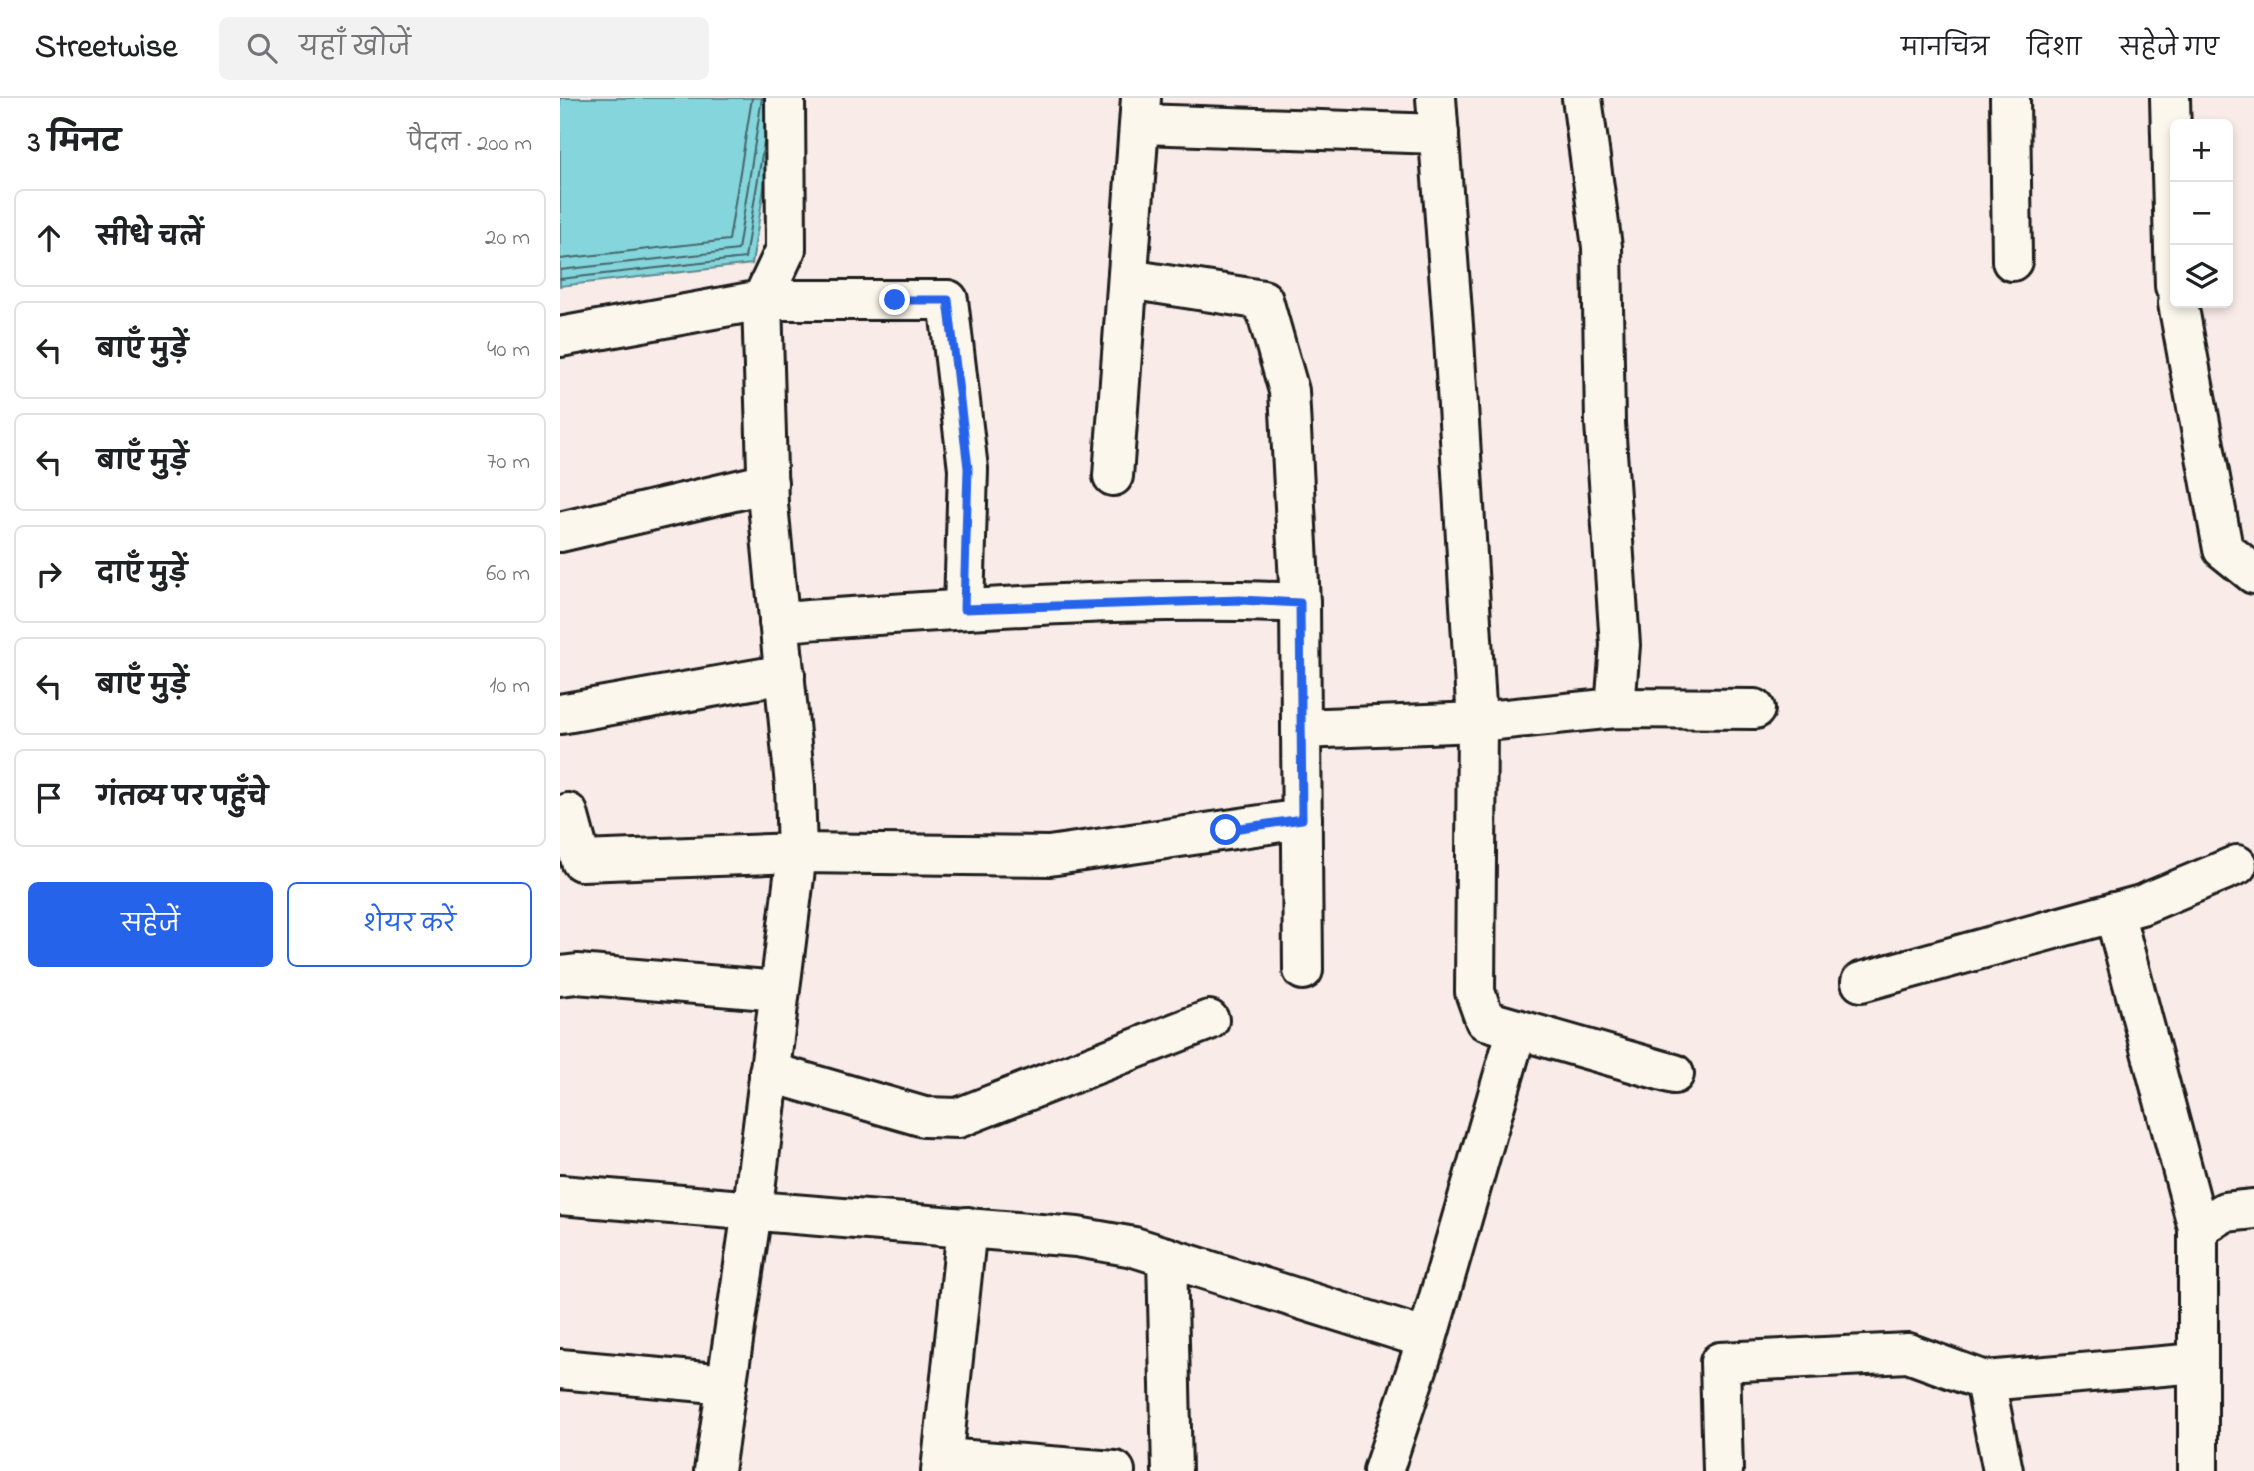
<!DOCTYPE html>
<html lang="hi">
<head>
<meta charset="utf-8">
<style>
	body { margin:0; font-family:"Indie Flower","Playpen Sans Deva",sans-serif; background:#f2f2f2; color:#202124 }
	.controls { position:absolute; right:21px; top:21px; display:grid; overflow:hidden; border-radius:10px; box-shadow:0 4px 10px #0003 }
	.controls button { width:63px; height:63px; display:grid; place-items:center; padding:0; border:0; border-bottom:2px solid #e0e0e0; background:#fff; color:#202124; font:35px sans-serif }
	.stop { position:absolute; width:21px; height:21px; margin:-16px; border:5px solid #2563eb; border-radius:50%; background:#fff }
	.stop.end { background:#2563eb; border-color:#fff; box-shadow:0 2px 7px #0008 }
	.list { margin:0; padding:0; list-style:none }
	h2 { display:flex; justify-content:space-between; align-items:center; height:91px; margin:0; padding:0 28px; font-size:30px }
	h2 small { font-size:23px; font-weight:400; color:#757577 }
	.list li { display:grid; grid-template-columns:46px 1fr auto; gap:21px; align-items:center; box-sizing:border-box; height:98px; margin:0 14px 14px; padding:0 14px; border:2px solid #e0e0e0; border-radius:10px }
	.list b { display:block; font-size:26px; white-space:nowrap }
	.list em { font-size:23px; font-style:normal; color:#757577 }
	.actions { display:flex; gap:14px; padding:21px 28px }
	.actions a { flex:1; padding:16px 0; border:2px solid #2563eb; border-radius:10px; text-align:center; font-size:24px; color:#2563eb }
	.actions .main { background:#2563eb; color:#fff }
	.icon { flex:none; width:38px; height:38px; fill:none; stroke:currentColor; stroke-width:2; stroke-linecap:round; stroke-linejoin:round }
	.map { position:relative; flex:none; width:1694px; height:1373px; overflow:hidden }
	header { display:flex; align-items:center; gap:42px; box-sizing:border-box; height:98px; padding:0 35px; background:#fff; border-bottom:2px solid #e0e0e0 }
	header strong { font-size:33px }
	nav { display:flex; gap:38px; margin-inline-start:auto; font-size:24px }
	.search { width:490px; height:63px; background:#f2f2f2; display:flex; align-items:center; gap:18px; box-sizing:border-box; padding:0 24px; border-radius:10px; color:#757577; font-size:26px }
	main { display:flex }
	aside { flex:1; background:#fff }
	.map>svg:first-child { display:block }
	.water { fill:#84d5dc; stroke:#5a8b8f; stroke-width:2 }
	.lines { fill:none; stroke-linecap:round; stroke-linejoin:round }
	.shore { stroke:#466669; stroke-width:2 }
	.minor-casing { stroke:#1c1c1c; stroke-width:44 }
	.minor { stroke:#fbf7ec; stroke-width:38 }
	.route { stroke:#2563eb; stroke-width:9 }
</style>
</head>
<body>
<header>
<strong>Streetwise</strong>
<div class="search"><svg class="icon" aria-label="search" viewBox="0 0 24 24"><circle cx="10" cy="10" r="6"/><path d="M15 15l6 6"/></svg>यहाँ खोजें</div>
<nav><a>मानचित्र</a><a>दिशा</a><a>सहेजे गए</a></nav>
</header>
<main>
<aside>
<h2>3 मिनट<small>पैदल · 200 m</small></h2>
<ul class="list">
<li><svg class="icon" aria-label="ahead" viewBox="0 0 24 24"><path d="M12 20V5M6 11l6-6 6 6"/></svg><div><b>सीधे चलें</b></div><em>20 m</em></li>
<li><svg class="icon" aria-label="left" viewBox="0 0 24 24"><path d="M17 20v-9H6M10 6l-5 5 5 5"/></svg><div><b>बाएँ मुड़ें</b></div><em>40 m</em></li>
<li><svg class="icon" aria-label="left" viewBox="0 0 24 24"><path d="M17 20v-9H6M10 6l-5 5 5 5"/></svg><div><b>बाएँ मुड़ें</b></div><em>70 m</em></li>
<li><svg class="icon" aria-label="right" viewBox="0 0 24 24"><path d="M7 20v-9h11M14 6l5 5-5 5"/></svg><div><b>दाएँ मुड़ें</b></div><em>60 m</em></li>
<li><svg class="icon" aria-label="left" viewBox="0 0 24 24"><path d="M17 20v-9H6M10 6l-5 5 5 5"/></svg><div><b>बाएँ मुड़ें</b></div><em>10 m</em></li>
<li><svg class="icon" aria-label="arrive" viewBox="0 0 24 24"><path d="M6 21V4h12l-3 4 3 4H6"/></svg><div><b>गंतव्य पर पहुँचे</b></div></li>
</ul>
<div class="actions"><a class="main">सहेजें</a><a>शेयर करें</a></div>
</aside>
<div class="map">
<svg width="1694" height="1373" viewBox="0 0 1694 1373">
	<rect width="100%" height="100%" fill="#f9ebe8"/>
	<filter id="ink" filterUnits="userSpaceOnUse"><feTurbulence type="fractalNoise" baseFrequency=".0143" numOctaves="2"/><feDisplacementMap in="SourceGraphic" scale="14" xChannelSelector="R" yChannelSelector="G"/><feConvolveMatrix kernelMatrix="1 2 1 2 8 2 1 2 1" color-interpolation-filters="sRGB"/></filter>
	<g filter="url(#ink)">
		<!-- water -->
		<path class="water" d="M 0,0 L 218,0 L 192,166 L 0,188 Z"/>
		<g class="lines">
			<!-- shore -->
			<g class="shore">
				<path d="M 0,161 L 169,142 L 192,0"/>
				<path d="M 0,172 L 178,152 L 202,0"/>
				<path d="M 0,181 L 185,160 L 204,44"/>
			</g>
			<!-- minor casing -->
			<g class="minor-casing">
				<g id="minor">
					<path d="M 876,0 L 894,241 L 917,624 L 915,894 L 925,922 L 1114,976"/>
					<path d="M 1022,0 L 1042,149 L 1045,325 L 1060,547 L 1055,610"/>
					<path d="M 1450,0 L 1452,163"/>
					<path d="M 1610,0 L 1615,188"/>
					<path d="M 581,26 L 879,36"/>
					<path d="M 568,181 L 703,202 L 729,293 L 740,505 L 743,872"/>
					<path d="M 1618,205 L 1663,451 L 1694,476"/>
					<path d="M 0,239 L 202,202 L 226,151 L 225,0"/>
					<path d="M 553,378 L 581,0"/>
					<path d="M 0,434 L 208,385"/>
					<path d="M 219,524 C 392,512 567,497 740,505"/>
					<path d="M 0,616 L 225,576"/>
					<path d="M 741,631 L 917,624 L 1055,610 L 1195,611"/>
					<path d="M 0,718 L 8,715 L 21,763 L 237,755 L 489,758 L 742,721"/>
					<path d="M 1554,814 L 1638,1130"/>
					<path d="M 0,878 L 17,876 L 219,893"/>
					<path d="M 1301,884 L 1581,807 L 1677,767"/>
					<path d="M 209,974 L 364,1019 L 398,1020 L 649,922"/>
					<path d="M 0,1097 L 517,1139 L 574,1149 L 867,1241"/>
					<path d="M 607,1159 L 612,1373"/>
					<path d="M 0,1271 L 167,1286"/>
					<path d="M 1425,1283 L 1443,1373"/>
					<path d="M 383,1360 L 555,1373"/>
					<path d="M 154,1373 L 195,1092 L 237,755 L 235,688 L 208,406 L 202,202 L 388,202 L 408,371 L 404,511"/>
					<path d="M 381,1373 L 407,1129"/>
					<path d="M 823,1373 L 867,1241 L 957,931"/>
					<path d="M 1163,1373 L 1160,1264 L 1348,1255 L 1425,1283 L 1638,1265"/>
					<path d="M 1638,1373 L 1638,1130 L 1665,1114 L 1694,1111"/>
				</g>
			</g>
			<!-- minor -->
			<use href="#minor" class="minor"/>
		</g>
	</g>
	<g class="lines" filter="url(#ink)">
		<!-- route -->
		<path class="route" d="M 335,202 L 388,202 L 408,370 L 404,511 L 680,502 L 740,505 L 742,721 L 666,732"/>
	</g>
</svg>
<div class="controls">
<button>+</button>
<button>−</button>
<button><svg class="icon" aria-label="layers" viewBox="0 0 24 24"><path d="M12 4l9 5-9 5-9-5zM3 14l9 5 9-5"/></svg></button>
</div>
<div class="stop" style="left:666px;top:732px"></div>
<div class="stop end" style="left:335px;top:202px"></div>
</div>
</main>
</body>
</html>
